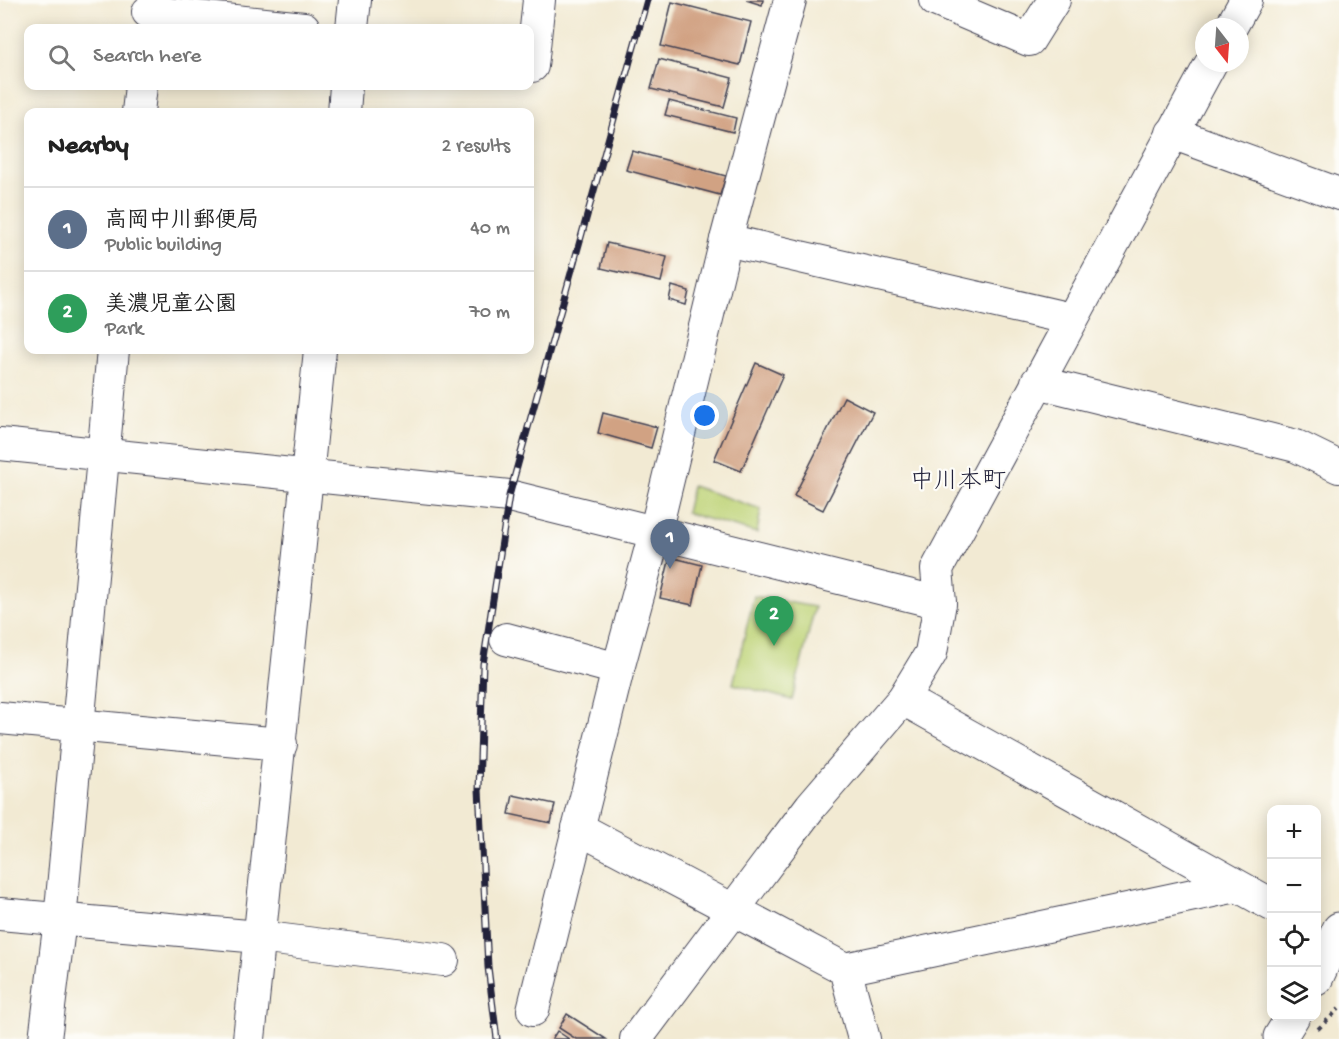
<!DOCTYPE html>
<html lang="en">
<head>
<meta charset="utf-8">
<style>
	body { margin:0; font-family:"Gochi Hand","Klee One",sans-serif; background:#f6f6f6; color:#222 }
	.controls { position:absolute; right:18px; bottom:18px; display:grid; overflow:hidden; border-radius:12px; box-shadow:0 3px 15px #0003 }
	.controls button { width:54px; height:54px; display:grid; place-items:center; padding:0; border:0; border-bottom:2px solid #e0e0e0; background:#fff; color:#222; font:30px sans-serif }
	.compass { position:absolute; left:1195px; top:18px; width:54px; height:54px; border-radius:50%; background:#fff; box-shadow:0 3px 15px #0003; rotate:163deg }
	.you { position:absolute; left:705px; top:416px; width:21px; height:21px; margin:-15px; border:4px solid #fff; border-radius:50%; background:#1a73e8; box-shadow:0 0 0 9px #1a73e833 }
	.badge { display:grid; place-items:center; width:39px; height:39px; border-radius:50%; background:#c8321e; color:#fff; font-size:20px; font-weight:700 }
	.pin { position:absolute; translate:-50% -50px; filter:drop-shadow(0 2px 3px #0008) }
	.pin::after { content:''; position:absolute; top:32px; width:21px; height:18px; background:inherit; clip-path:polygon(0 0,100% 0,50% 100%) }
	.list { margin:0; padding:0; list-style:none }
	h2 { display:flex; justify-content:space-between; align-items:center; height:78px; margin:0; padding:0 24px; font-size:26px }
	h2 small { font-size:20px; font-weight:400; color:#767676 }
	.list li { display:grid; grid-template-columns:39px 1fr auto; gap:18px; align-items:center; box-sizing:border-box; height:84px; padding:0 24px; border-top:2px solid #e0e0e0 }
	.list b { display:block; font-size:22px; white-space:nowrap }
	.list p { margin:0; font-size:20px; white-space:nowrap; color:#767676 }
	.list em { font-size:20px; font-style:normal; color:#767676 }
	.icon { flex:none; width:33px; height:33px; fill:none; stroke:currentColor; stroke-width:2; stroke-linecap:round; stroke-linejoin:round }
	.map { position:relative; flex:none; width:1339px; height:1039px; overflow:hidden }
	.search { position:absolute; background:#fff; box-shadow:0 3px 15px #0003; left:24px; top:24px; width:510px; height:66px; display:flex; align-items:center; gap:15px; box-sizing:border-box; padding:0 21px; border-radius:12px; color:#767676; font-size:22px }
	.panel { position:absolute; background:#fff; box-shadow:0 3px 15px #0003; left:24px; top:108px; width:510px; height:246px; border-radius:12px }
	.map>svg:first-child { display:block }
	.green { fill:#bed377; stroke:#707a59; stroke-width:1.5 }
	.building { fill:#d1a283 }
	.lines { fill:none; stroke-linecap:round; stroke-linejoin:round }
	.minor-casing { stroke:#414052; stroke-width:34 }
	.major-casing { stroke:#414052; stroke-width:35 }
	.path { stroke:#414052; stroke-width:4; stroke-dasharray:4.5 4.5; stroke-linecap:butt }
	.minor { stroke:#fff; stroke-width:32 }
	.major { stroke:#fff; stroke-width:33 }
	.rail-casing { stroke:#22223b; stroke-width:7 }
	.rail { stroke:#fdfcf7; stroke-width:4.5; stroke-dasharray:14; stroke-linecap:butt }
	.labels { text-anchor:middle; stroke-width:4.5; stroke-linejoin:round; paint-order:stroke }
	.neighbourhood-label { font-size:24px; fill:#22223b; stroke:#fdfcf7 }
</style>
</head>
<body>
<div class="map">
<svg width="1339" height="1039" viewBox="0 0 1339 1039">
	<rect width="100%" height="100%" fill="#fdfcf7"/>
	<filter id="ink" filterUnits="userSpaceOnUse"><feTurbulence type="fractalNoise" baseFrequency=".0167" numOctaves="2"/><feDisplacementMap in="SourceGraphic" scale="12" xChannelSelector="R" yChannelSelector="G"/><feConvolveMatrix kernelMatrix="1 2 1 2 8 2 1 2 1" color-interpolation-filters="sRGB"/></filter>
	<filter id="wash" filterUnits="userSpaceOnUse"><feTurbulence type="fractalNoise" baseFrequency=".008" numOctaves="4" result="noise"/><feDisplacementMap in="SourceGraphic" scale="24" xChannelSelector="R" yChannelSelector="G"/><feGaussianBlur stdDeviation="1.35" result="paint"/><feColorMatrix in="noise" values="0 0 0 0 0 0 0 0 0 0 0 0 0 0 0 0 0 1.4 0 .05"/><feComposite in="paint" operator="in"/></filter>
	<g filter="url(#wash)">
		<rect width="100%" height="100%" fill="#f2ead3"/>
		<!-- green -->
		<g class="green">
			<path d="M 692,486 L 761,509 L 757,533 L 686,513 Z"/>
			<path d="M 754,596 L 815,607 L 792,700 L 733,684 Z"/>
		</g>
		<g id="blocks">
			<!-- building -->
			<g class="building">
				<path d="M 746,0 L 763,0 L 762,5 Z"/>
				<path d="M 672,2 L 751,22 L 740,65 L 661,46 Z"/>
				<path d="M 659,59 L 732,78 L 724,107 L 651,89 Z"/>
				<path d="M 669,101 L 736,118 L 733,132 L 665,115 Z"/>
				<path d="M 632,151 L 726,176 L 720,195 L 626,170 Z"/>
				<path d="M 607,243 L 667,257 L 661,282 L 601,268 Z"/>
				<path d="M 672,286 L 689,291 L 686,305 L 669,300 Z"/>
				<path d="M 756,363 L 783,375 L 741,471 L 714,460 Z"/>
				<path d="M 844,397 L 873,412 L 823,510 L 794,496 Z"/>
				<path d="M 603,413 L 657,427 L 651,448 L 598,433 Z"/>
				<path d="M 670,557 L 702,565 L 693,605 L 660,598 Z"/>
				<path d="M 513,795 L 555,804 L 551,823 L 509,814 Z"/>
				<path d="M 567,1014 L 606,1039 L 576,1039 L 559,1028 Z"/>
				<path d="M 557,1031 L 569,1039 L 552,1039 Z"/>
			</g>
		</g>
	</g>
	<g filter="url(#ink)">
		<use href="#blocks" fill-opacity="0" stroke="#414052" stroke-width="1.5"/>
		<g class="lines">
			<!-- minor casing -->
			<g class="minor-casing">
				<g id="minor">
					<path d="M 935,0 L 1029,40 L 1054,0"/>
					<path d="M 148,12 L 304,28"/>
					<path d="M 1231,27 L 1246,0"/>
					<path d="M 352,28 L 355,0"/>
					<path d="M 532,66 L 539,0"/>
					<path d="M 138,112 L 141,86"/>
					<path d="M 344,112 L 346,86"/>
					<path d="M 1172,133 L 1339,194"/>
					<path d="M 726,240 L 1071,319"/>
					<path d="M 1037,382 L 1296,446 L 1339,467"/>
					<path d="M 0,444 L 509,496 L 940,603"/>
					<path d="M 506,639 L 618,669"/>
					<path d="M 903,699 L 1272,905"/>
					<path d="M 0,718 L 281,744"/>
					<path d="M 578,828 L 845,969"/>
					<path d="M 0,914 L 259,937 L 443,960"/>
					<path d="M 533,1010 L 618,669 L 655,533 L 726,240 L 790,0"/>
					<path d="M 45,1039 L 60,920 L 113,350"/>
					<path d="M 249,1039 L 320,350"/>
					<path d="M 636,1039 L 811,806 L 903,699 L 931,653 L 940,603 L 937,569 L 1211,63"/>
					<path d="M 864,1039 L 845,969 L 1236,886"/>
				</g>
			</g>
			<!-- major casing -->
			<g class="major-casing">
				<g id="major">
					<path d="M 1316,979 L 1339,929"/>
					<path d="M 1280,1037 L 1293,1016"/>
				</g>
			</g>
			<!-- path -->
			<path class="path" d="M 1318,1029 L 1339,1009"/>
			<!-- minor -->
			<use href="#minor" class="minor"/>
			<!-- major -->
			<use href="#major" class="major"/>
			<!-- rail casing -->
			<g class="rail-casing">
				<path id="rail" d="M 497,1039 L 488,967 L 479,789 L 483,664 L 509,496 L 647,0"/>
			</g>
			<!-- rail -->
			<use href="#rail" class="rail"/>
		</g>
	</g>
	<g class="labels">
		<!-- neighbourhood labels -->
		<g class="neighbourhood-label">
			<text x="958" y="487">中川本町</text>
		</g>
	</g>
</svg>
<div class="controls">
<button>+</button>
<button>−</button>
<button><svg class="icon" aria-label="locate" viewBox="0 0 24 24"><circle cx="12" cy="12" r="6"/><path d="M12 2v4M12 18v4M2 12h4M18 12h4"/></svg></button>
<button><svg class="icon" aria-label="layers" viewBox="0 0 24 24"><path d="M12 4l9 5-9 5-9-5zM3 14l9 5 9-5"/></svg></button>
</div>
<svg class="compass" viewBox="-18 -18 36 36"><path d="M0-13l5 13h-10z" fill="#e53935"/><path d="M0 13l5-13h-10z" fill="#767676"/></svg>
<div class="you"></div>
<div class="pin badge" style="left:670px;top:569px;background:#5c6f8a">1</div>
<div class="pin badge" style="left:774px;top:646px;background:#2e9e5b">2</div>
<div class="search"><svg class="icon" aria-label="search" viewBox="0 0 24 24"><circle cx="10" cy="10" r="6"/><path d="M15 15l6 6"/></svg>Search here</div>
<section class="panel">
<h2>Nearby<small>2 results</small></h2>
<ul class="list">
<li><span class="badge" style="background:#5c6f8a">1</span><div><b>高岡中川郵便局</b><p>Public building</p></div><em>40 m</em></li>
<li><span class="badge" style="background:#2e9e5b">2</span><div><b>美濃児童公園</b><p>Park</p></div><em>70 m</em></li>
</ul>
</section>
</div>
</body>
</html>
